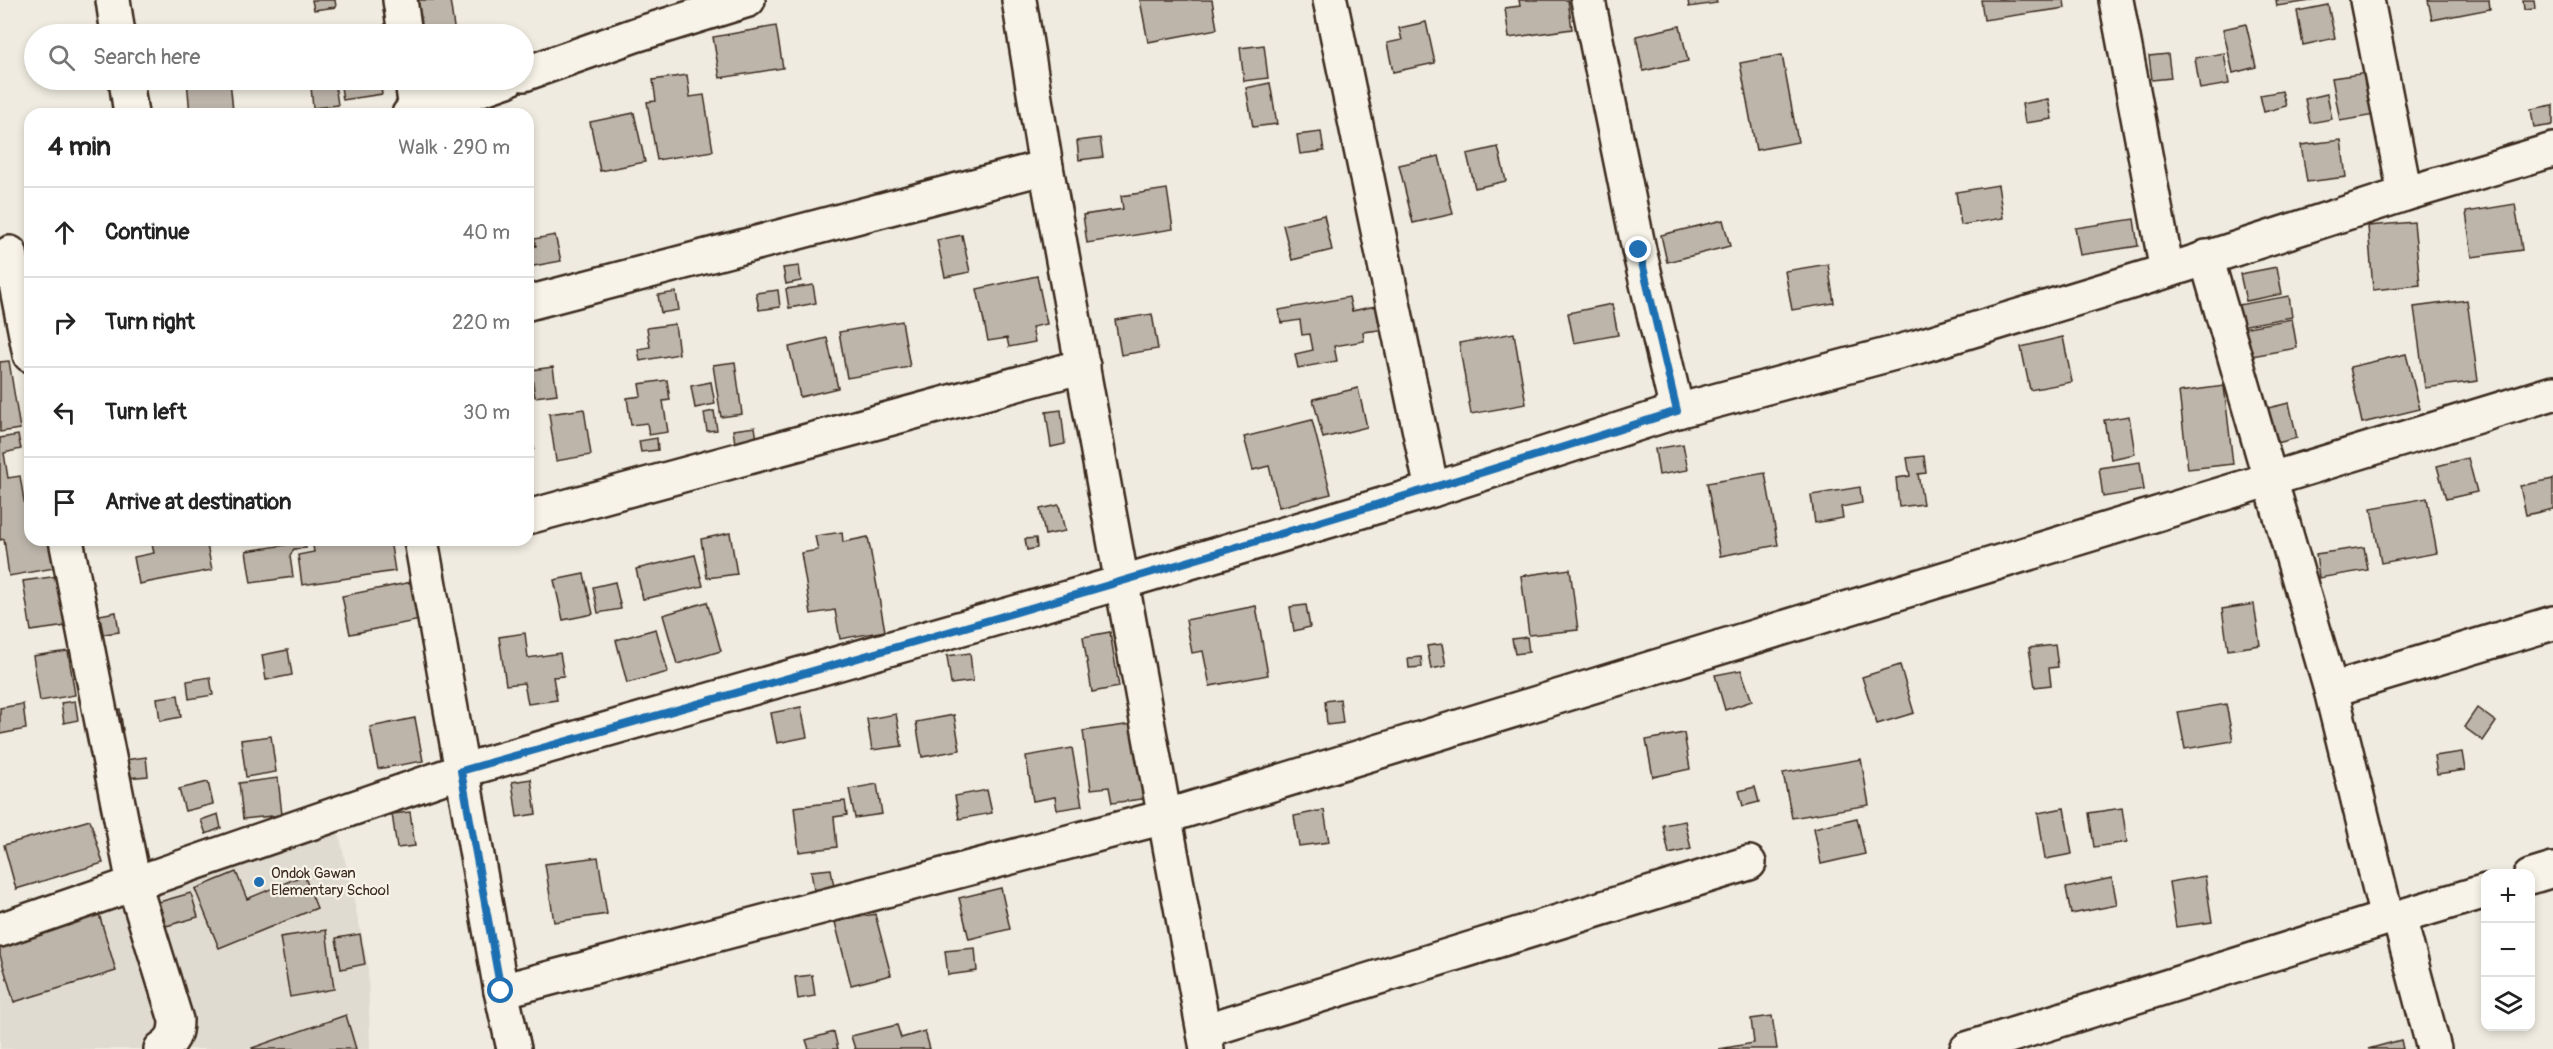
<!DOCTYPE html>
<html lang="en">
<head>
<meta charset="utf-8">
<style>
	body { margin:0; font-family:Pangolin,sans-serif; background:#f2f2f2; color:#222 }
	.controls { position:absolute; right:18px; bottom:18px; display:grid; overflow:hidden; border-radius:12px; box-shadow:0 3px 9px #0003 }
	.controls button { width:54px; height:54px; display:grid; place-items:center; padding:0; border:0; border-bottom:2px solid #e0e0e0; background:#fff; color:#222; font:30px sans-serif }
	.stop { position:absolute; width:18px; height:18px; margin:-14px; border:4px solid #1f6fb2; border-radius:50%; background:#fff }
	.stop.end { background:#1f6fb2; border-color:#fff; box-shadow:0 2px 6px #0008 }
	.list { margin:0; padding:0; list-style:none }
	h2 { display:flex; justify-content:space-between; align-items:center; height:78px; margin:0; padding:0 24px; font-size:26px }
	h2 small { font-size:20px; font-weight:400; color:#767676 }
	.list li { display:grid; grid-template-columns:39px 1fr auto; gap:18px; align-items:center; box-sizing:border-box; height:90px; padding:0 24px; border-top:2px solid #e0e0e0 }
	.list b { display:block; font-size:22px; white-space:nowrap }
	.list em { font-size:20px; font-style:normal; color:#767676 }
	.icon { flex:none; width:33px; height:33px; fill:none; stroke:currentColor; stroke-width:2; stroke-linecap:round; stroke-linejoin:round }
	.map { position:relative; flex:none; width:2553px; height:1049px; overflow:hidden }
	.search { position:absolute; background:#fff; box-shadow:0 3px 9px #0003; left:24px; top:24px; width:510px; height:66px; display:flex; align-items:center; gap:15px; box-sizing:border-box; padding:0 21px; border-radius:33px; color:#767676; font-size:22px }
	.panel { position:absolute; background:#fff; box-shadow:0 3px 9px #0003; left:24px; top:108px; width:510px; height:438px; border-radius:18px }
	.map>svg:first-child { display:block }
	.built { fill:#e0dbd0 }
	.building { fill:#bdb5aa; stroke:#3b2a1e; stroke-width:1.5 }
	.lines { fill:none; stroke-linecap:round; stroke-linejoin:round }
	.minor-casing { stroke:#3b2a1e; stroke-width:38 }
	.minor { stroke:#f7f3e8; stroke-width:33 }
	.route { stroke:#1f6fb2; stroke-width:8 }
	.poi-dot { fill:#1f6fb2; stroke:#f7f3e8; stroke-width:2 }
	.labels { text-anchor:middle; stroke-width:4.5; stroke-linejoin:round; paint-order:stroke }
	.poi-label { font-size:15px; fill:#3b2a1e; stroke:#f7f3e8; text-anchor:start }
</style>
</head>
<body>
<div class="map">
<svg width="2553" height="1049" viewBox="0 0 2553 1049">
	<rect width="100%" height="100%" fill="#efebe0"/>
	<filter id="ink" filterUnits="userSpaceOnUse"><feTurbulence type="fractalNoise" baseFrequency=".0167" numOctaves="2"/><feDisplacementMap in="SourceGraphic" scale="12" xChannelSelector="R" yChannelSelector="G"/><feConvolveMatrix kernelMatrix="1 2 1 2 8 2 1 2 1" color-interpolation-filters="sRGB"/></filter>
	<g filter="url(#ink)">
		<!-- built -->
		<path class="built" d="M 337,824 L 368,964 L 370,1049 L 0,1049 L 0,941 Z"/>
		<!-- building -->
		<g class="building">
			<path d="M 312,0 L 335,0 L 336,7 L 314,10 Z"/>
			<path d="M 411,0 L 450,0 L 455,34 L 417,34 Z"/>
			<path d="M 1140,0 L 1212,0 L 1217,29 L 1148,42 Z"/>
			<path d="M 1519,0 L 1568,0 L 1572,29 L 1509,38 L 1505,8 L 1520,6 Z"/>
			<path d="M 1688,0 L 1716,0 L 1717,3 L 1689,7 Z"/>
			<path d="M 1981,0 L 2064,0 L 2065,8 L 1984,20 Z"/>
			<path d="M 2276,0 L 2317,0 L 2277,6 Z"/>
			<path d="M 2428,0 L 2489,0 L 2490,9 L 2432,20 Z"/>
			<path d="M 2523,0 L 2534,0 L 2535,9 L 2524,10 Z"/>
			<path d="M 2328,5 L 2335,38 L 2303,45 L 2297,11 Z"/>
			<path d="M 1426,22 L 1435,63 L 1393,72 L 1387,43 L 1402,40 L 1399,28 Z"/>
			<path d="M 2246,24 L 2256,67 L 2233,73 L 2223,29 Z"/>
			<path d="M 776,26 L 783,68 L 720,78 L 713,37 Z"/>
			<path d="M 1680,26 L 1688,61 L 1643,71 L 1636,36 Z"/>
			<path d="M 233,29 L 233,34 L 195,34 Z"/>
			<path d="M 1264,45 L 1268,78 L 1244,81 L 1240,48 Z"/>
			<path d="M 2224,53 L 2229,84 L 2200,89 L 2195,58 Z"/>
			<path d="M 2168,54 L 2171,78 L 2152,80 L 2149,56 Z"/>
			<path d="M 1782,55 L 1798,142 L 1756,150 L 1740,63 Z"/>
			<path d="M 2367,73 L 2375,115 L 2340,121 L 2332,78 Z"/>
			<path d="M 687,75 L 690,97 L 704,95 L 713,151 L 657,160 L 647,102 L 656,101 L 653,80 Z"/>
			<path d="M 187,80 L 230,80 L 233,111 L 190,114 Z"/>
			<path d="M 340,80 L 380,80 L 382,94 L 343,100 Z"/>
			<path d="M 1270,83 L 1277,124 L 1253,127 L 1246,88 Z"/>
			<path d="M 335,84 L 338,105 L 313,108 L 311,87 Z"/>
			<path d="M 2282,91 L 2286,106 L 2264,112 L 2260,95 Z"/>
			<path d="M 2327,94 L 2332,119 L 2310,123 L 2305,99 Z"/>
			<path d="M 2048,99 L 2052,119 L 2025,123 L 2022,104 Z"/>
			<path d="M 2553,105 L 2553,125 L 2534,128 L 2531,109 Z"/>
			<path d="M 634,113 L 645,162 L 600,171 L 590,122 Z"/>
			<path d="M 1321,132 L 1324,151 L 1300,154 L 1297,135 Z"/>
			<path d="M 1100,138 L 1103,157 L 1079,160 L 1077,141 Z"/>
			<path d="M 2341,140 L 2346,177 L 2307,182 L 2301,145 Z"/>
			<path d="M 1498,147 L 1506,181 L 1475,188 L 1467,154 Z"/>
			<path d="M 1439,156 L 1453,214 L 1413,223 L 1399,165 Z"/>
			<path d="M 1998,185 L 2003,218 L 1961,225 L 1956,192 Z"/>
			<path d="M 1167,189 L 1173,229 L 1087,243 L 1083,215 L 1123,209 L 1121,196 Z"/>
			<path d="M 2515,204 L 2522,250 L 2472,257 L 2466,212 Z"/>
			<path d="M 1324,215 L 1332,250 L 1292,260 L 1283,225 Z"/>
			<path d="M 2134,219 L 2138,246 L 2080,255 L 2075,228 Z"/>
			<path d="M 1723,220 L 1730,246 L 1667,262 L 1661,235 Z"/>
			<path d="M 2414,222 L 2420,285 L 2373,290 L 2368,226 Z"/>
			<path d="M 555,235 L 561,261 L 528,267 L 528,248 L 536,246 L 534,239 Z"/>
			<path d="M 962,235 L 970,272 L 945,277 L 937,240 Z"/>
			<path d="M 1828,264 L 1834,303 L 1792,310 L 1785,271 Z"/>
			<path d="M 799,266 L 801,281 L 786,284 L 783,268 Z"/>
			<path d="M 2277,267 L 2282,294 L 2246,301 L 2240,274 Z"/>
			<path d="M 1037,276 L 1047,324 L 1032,327 L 1035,342 L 1009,347 L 1007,338 L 988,341 L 977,289 Z"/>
			<path d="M 813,285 L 816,303 L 789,308 L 786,289 Z"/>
			<path d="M 778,290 L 780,307 L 759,310 L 756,293 Z"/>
			<path d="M 676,292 L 679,310 L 661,313 L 658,295 Z"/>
			<path d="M 2289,296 L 2292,317 L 2241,326 L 2238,305 Z"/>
			<path d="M 1349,297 L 1352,311 L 1376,306 L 1380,330 L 1363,332 L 1364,341 L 1334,346 L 1337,361 L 1298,368 L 1295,354 L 1313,350 L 1310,334 L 1302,335 L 1300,320 L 1281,323 L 1279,310 Z"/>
			<path d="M 2467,300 L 2478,381 L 2425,388 L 2414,307 Z"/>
			<path d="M 1612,304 L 1618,335 L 1574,343 L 1568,313 Z"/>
			<path d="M 1152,314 L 1158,349 L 1121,355 L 1115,320 Z"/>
			<path d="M 2292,319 L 2297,348 L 2247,357 L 2242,328 Z"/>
			<path d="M 902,321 L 910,367 L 847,378 L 839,332 Z"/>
			<path d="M 675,324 L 679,354 L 640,361 L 638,349 L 650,347 L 647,328 Z"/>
			<path d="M 1514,333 L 1526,404 L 1471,414 L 1459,343 Z"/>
			<path d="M 2063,337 L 2072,382 L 2030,390 L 2021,347 Z"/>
			<path d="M 827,338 L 838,388 L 800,397 L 789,347 Z"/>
			<path d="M 2406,354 L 2420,409 L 2362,423 L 2350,367 Z"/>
			<path d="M 9,361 L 20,429 L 0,432 L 0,362 Z"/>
			<path d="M 735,362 L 742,414 L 721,417 L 713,365 Z"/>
			<path d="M 553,367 L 557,394 L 535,397 L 531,370 Z"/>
			<path d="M 667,380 L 670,400 L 663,401 L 668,432 L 649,435 L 647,423 L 631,425 L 627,398 L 641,396 L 639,384 Z"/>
			<path d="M 711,382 L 715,404 L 695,408 L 691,386 Z"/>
			<path d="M 2224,386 L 2233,464 L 2188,469 L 2179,392 Z"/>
			<path d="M 1358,388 L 1367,427 L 1323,438 L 1313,399 Z"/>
			<path d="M 2289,403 L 2297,438 L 2277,443 L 2268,408 Z"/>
			<path d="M 584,409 L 591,455 L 556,461 L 549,414 Z"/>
			<path d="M 1061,410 L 1065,444 L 1051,447 L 1046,412 Z"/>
			<path d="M 714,411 L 717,430 L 707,431 L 704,413 Z"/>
			<path d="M 528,415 L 534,449 L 528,450 Z"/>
			<path d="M 2129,416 L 2135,454 L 2111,459 L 2104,420 Z"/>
			<path d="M 1312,420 L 1331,494 L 1279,507 L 1269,466 L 1253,470 L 1244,437 Z"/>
			<path d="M 755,427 L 757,440 L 735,443 L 733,430 Z"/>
			<path d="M 18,435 L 21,449 L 4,453 L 8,478 L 20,476 L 26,513 L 30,513 L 30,540 L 55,540 L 60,567 L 9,576 L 4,539 L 0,540 L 0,438 Z"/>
			<path d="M 657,438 L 658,450 L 641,452 L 639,441 Z"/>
			<path d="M 1683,444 L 1688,470 L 1659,475 L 1655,449 Z"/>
			<path d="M 1924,456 L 1926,473 L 1918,474 L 1923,504 L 1899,507 L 1896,478 L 1910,476 L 1907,458 Z"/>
			<path d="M 2468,458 L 2477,492 L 2446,499 L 2437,466 Z"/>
			<path d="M 2140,462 L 2144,490 L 2103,497 L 2099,468 Z"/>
			<path d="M 1765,473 L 1778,545 L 1720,556 L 1707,483 Z"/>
			<path d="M 2553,479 L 2553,509 L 2526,515 L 2520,486 Z"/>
			<path d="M 1860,487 L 1862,503 L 1841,507 L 1843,518 L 1815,523 L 1811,495 Z"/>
			<path d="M 2427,498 L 2437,553 L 2381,563 L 2371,508 Z"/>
			<path d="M 1059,505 L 1065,531 L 1045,535 L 1040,509 Z"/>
			<path d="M 842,532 L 843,542 L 868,537 L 885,631 L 840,639 L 835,610 L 811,614 L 801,553 L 818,550 L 815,536 Z"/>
			<path d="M 730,533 L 737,574 L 707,578 L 701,539 Z"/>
			<path d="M 1036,538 L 1037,548 L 1027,550 L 1025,539 Z"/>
			<path d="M 151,540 L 206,540 L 212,570 L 139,584 L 134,557 L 154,553 Z"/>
			<path d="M 285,540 L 305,540 L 306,548 L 294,549 L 290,556 L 293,577 L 251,583 L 246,551 L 286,545 Z"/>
			<path d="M 312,540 L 390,540 L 395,571 L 302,585 L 298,555 L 314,552 Z"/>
			<path d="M 2364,547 L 2368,570 L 2319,578 L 2316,554 Z"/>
			<path d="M 695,555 L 703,586 L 643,599 L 636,569 Z"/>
			<path d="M 1570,569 L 1578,630 L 1529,635 L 1521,576 Z"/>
			<path d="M 584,574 L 593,614 L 563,620 L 554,580 Z"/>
			<path d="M 58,576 L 66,626 L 31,631 L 23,581 Z"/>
			<path d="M 422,580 L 430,618 L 350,634 L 342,596 Z"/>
			<path d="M 615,582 L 621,609 L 598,613 L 593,587 Z"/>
			<path d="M 707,602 L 721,651 L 677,664 L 663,615 Z"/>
			<path d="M 2254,604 L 2260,645 L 2228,650 L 2222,609 Z"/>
			<path d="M 1306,605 L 1310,627 L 1294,631 L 1290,607 Z"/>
			<path d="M 1256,606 L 1268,675 L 1210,686 L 1203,651 L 1192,653 L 1186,620 Z"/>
			<path d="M 116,612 L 119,632 L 97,635 L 94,616 Z"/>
			<path d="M 656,629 L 668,672 L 627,683 L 616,640 Z"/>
			<path d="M 1110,632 L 1119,687 L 1092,692 L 1083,637 Z"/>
			<path d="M 525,633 L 528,658 L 560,653 L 564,676 L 553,677 L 557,700 L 528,704 L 524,683 L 506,685 L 499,637 Z"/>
			<path d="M 1527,637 L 1529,652 L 1515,654 L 1512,639 Z"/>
			<path d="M 1442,644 L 1446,666 L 1431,669 L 1427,646 Z"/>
			<path d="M 2055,645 L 2058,667 L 2049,668 L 2051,685 L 2035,687 L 2029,648 Z"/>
			<path d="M 288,650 L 292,675 L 266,680 L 262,655 Z"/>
			<path d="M 68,651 L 75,695 L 40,701 L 33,656 Z"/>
			<path d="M 970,653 L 973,681 L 951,684 L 947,656 Z"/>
			<path d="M 1421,657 L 1422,667 L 1409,668 L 1408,658 Z"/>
			<path d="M 1900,665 L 1914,713 L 1877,724 L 1862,677 Z"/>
			<path d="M 1741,670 L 1752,701 L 1725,710 L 1715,675 Z"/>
			<path d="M 210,677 L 213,695 L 189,699 L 187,681 Z"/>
			<path d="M 178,695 L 181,717 L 160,721 L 157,698 Z"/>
			<path d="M 1340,699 L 1343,723 L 1327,725 L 1325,701 Z"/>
			<path d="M 75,701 L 78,720 L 64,723 L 61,703 Z"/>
			<path d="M 23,704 L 26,729 L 0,734 L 0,708 Z"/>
			<path d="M 2226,704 L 2233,741 L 2185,749 L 2178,712 Z"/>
			<path d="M 801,707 L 807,737 L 777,743 L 771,713 Z"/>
			<path d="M 2477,708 L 2496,722 L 2483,741 L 2464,727 Z"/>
			<path d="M 120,709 L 123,730 L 113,731 L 109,710 Z"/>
			<path d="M 896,714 L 902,746 L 872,750 L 867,719 Z"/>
			<path d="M 954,715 L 960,750 L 922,757 L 916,722 Z"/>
			<path d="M 415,718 L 423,761 L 378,769 L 370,727 Z"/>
			<path d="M 1139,723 L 1149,798 L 1112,803 L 1109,787 L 1091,789 L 1083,731 Z"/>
			<path d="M 1684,733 L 1690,769 L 1653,777 L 1646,740 Z"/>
			<path d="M 271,736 L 276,772 L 246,777 L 241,740 Z"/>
			<path d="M 1072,748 L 1082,806 L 1057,810 L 1055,797 L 1033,801 L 1026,756 Z"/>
			<path d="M 2462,752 L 2465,770 L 2437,774 L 2434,756 Z"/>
			<path d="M 146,757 L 148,776 L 127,778 L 125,760 Z"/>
			<path d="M 1861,759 L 1869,805 L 1792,818 L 1783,773 Z"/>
			<path d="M 278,778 L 282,815 L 243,819 L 239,783 Z"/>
			<path d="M 531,779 L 536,814 L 517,817 L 512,782 Z"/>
			<path d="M 208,782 L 213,804 L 185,811 L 179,789 Z"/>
			<path d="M 877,784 L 882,814 L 855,818 L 849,789 Z"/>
			<path d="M 1755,787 L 1759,802 L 1743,806 L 1739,791 Z"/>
			<path d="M 987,790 L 992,813 L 959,819 L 955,796 Z"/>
			<path d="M 845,801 L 847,815 L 834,817 L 837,847 L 799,852 L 794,807 Z"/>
			<path d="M 2064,808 L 2072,854 L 2045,859 L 2038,813 Z"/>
			<path d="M 2122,808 L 2127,842 L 2094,847 L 2089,813 Z"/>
			<path d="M 1324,810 L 1329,842 L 1299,846 L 1294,816 Z"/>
			<path d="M 410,812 L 415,846 L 397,848 L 392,814 Z"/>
			<path d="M 218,814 L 221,828 L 206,834 L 201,820 Z"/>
			<path d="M 1857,818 L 1865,854 L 1821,864 L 1814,828 Z"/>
			<path d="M 90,820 L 103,863 L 16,889 L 4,845 Z"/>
			<path d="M 1685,821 L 1691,849 L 1669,854 L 1663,825 Z"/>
			<path d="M 598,857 L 607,914 L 554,922 L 545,864 Z"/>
			<path d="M 831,869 L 834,887 L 814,890 L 811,871 Z"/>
			<path d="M 236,872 L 247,899 L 304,875 L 317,908 L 219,948 L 195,889 Z"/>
			<path d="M 2205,876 L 2212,922 L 2176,927 L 2169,882 Z"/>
			<path d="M 2112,878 L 2117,905 L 2071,914 L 2066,888 Z"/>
			<path d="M 1001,888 L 1010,929 L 969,939 L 959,898 Z"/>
			<path d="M 191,893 L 198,917 L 166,926 L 159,902 Z"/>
			<path d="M 99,914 L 116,971 L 14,1002 L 0,955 L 0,944 Z"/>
			<path d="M 875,914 L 891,975 L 851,985 L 835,922 Z"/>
			<path d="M 326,930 L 334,989 L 290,997 L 280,937 Z"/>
			<path d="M 360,934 L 365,964 L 341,969 L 336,938 Z"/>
			<path d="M 975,948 L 977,971 L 948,975 L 945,951 Z"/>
			<path d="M 812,975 L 815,996 L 798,999 L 795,977 Z"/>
			<path d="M 346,1015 L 356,1049 L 253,1049 L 252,1048 Z"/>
			<path d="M 1772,1016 L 1777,1049 L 1719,1049 L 1754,1043 L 1751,1019 Z"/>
			<path d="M 897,1025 L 901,1038 L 925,1031 L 930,1049 L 855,1049 L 851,1036 Z"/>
			<path d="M 834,1032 L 838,1049 L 809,1049 L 806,1040 Z"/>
			<path d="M 2401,1040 L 2403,1049 L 2368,1049 Z"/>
		</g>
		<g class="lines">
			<!-- minor casing -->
			<g class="minor-casing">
				<g id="minor">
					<path d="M 113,0 L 118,34"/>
					<path d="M 400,0 L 405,34"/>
					<path d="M 1019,0 L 1046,167 L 1207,1049"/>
					<path d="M 1330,0 L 1432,490"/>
					<path d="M 1588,0 L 1639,250 L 1677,411"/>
					<path d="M 2116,0 L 2167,271"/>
					<path d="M 2367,0 L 2405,194"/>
					<path d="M 524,74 L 635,35 L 748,0"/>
					<path d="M 126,80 L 131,114"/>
					<path d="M 412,80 L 416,111"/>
					<path d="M 409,114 L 507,80"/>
					<path d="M 10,253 L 30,355"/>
					<path d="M 2206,257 L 2331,690 L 2387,918"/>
					<path d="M 528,303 L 1046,167"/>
					<path d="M 528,517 L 1083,366"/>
					<path d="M 66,540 L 134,884 L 176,1020 C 176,1034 173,1041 161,1049"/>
					<path d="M 421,540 L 501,991 L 514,1049"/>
					<path d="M 2331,690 L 2553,623"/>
					<path d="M 2530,877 L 2553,870"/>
					<path d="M 2399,917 L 2434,1049"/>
					<path d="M 0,930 L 461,771 L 1123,582 L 1432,490 L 1677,411 L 1917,347 L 2167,271 L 2405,194 L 2553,150"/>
					<path d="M 501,991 L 1164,817 L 2553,393"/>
					<path d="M 1204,1031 L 1749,863"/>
					<path d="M 1967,1049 L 2387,918 L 2399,917 L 2486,891"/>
				</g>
			</g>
			<!-- minor -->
			<use href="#minor" class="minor"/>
		</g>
	</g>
	<g class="lines" filter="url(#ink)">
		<!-- route -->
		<path class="route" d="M 501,991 L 461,771 C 868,656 1274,540 1677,411 L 1639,250"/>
	</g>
	<!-- markers -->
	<circle class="poi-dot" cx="259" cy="882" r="6"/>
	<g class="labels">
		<!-- poi labels -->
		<g class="poi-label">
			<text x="271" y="878">Ondok Gawan<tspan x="271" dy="17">Elementary School</tspan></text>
		</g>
	</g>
</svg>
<div class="controls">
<button>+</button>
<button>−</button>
<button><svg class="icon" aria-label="layers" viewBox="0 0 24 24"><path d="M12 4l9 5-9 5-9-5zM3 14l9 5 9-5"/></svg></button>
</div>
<div class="stop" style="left:501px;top:991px"></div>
<div class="stop end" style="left:1639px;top:250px"></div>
<div class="search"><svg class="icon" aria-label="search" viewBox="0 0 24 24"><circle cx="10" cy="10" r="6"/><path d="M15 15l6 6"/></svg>Search here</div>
<section class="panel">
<h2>4 min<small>Walk · 290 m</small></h2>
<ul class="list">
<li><svg class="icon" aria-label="ahead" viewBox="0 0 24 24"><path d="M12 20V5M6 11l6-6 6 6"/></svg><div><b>Continue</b></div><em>40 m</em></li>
<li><svg class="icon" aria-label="right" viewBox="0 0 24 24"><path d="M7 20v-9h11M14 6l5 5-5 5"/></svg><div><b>Turn right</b></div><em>220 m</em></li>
<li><svg class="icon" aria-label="left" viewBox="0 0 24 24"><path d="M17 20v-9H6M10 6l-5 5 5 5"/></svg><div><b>Turn left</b></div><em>30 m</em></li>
<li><svg class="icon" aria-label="arrive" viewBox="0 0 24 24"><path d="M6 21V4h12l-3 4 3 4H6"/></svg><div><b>Arrive at destination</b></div></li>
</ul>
</section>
</div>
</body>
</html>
